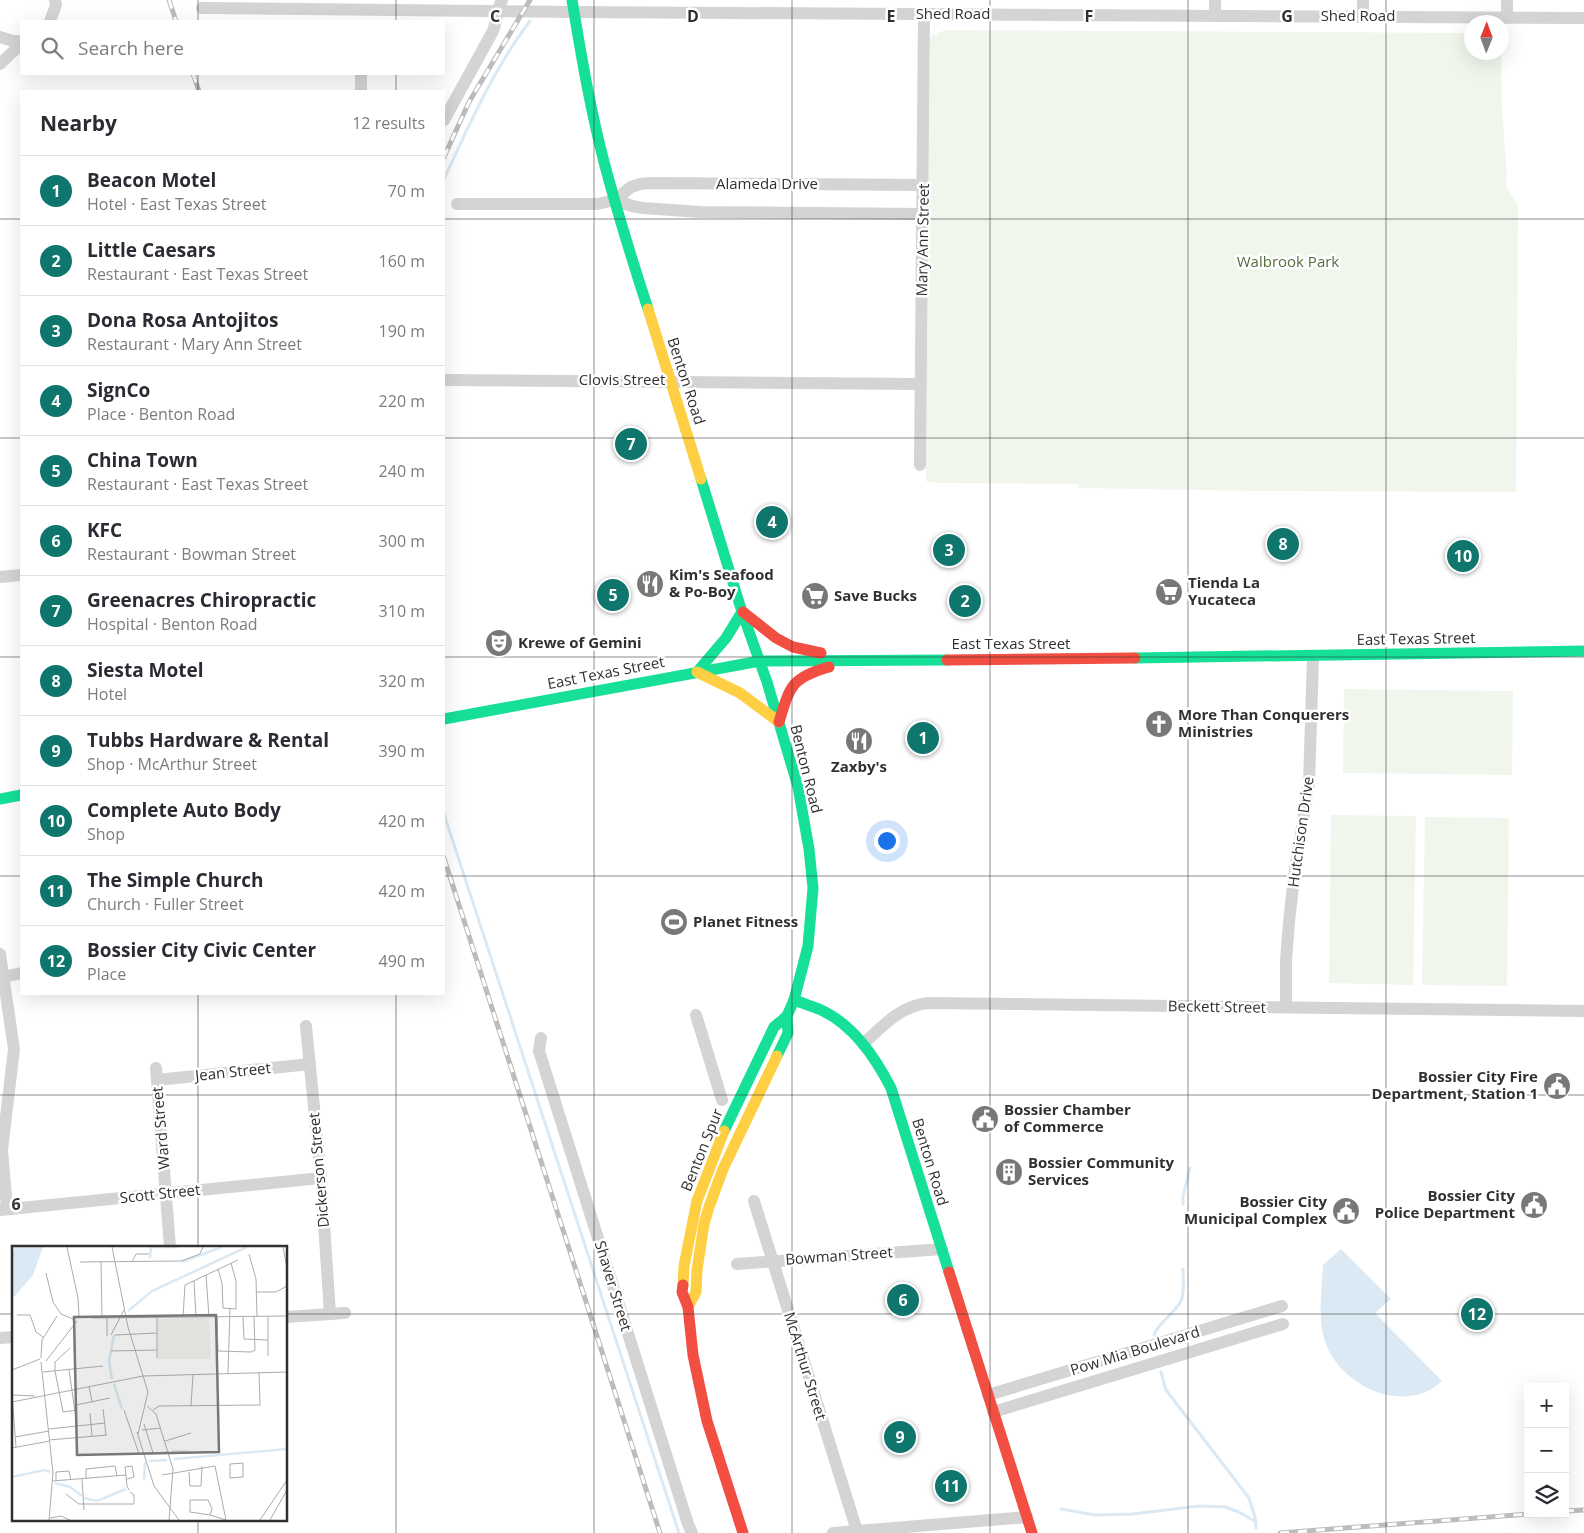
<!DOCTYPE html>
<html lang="en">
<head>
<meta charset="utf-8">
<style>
	body { margin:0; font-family:"Open Sans",sans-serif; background:#f2f2f3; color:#2b2b33 }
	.controls { position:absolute; right:15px; bottom:15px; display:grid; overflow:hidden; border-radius:0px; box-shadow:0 5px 20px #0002 }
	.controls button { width:45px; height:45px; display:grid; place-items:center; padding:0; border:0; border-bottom:1px solid #e1e1e2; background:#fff; color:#2b2b33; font:25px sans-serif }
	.compass { position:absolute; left:1464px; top:15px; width:45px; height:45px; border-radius:50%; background:#fff; box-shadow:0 5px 20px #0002; rotate:1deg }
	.you { position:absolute; left:886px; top:840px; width:18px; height:18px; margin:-12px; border:4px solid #fff; border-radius:50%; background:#1a73e8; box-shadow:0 0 0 8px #1a73e833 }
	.badge { display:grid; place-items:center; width:32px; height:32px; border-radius:50%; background:#0f766e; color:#fff; font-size:16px; font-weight:700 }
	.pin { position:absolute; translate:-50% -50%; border:2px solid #fff; box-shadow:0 1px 5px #0006 }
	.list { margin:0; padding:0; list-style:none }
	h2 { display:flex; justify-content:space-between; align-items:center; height:65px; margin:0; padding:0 20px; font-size:21px }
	h2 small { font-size:16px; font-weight:400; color:#7c7c81 }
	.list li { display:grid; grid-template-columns:32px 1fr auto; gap:15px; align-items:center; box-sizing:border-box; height:70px; padding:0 20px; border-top:1px solid #e1e1e2 }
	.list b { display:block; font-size:19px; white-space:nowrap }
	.list p { margin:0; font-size:16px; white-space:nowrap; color:#7c7c81 }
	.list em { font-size:16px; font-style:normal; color:#7c7c81 }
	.icon { flex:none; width:28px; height:28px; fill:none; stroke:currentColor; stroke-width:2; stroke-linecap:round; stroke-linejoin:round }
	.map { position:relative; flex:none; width:1584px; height:1533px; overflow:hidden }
	.search { position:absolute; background:#fff; box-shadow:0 5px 20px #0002; left:20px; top:20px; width:425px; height:55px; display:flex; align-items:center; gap:12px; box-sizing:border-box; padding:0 18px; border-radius:0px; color:#7c7c81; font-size:19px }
	.panel { position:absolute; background:#fff; box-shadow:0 5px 20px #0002; left:20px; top:90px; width:425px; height:905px; border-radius:0px }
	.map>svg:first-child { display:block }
	.green { fill:#f1f6ed }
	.water { fill:#dae9f3 }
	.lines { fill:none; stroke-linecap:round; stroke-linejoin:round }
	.stream { stroke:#dae9f3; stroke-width:3 }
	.street { stroke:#d4d4d4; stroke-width:12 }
	.fast { stroke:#16e098; stroke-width:11 }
	.slow { stroke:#ffcf43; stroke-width:11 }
	.jam { stroke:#f24e42; stroke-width:11 }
	.rail-casing { stroke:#bcbcbc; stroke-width:5 }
	.rail { stroke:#fff; stroke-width:3; stroke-dasharray:9; stroke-linecap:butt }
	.grid { fill:none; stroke:#303030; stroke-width:1; stroke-opacity:0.55 }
	.labels { text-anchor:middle; stroke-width:5; stroke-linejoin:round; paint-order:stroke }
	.street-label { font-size:15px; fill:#303030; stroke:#fff }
	.park-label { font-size:15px; fill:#526e3b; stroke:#fff }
	.poi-label { font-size:15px; font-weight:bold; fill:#303030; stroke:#fff; text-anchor:start }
	.inset-river { fill:none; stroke:#dae9f3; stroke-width:2.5 }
	.inset-road { fill:none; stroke:#acacac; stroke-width:1 }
	.view { fill:#787878; fill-opacity:0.15; stroke:#787878; stroke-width:2.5 }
	.inset-edge { fill:none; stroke:#303030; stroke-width:2.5 }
	.grid-label { font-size:16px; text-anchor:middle; font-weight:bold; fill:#303030; stroke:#fff; stroke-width:5; stroke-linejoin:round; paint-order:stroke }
</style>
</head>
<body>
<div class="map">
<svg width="1584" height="1533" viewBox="0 0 1584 1533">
	<rect width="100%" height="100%" fill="#fff"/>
	<!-- green -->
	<g class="green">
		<path d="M 946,30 L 1471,33 L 1472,52 L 1501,53 L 1502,109 L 1507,176 L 1506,186 L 1518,206 L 1516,492 L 1262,491 L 1079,488 L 1078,484 L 937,483 L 926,481 L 930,40 L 933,32 L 936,36 L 940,32 Z"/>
		<path d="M 1344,689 L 1513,691 L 1512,775 L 1343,773 Z"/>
		<path d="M 1331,815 L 1416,816 L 1413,985 L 1329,983 Z"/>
		<path d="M 1425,817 L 1509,818 L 1507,986 L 1422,985 Z"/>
	</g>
	<!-- water -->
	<path class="water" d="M 1341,1249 L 1391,1299 L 1375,1313 L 1442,1381 C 1404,1417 1337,1385 1324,1338 C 1318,1320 1322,1284 1323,1265 Z"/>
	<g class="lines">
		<!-- stream -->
		<g class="stream">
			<path d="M 444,179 C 469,125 494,68 530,21"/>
			<path d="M 444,814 L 679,1533"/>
			<path d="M 1183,1204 L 1183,1196 L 1190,1168"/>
			<path d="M 1154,1335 C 1157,1324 1175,1313 1181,1301 C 1185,1292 1183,1278 1183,1269"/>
			<path d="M 1161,1372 L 1166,1390 L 1249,1498 L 1255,1517 L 1256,1528"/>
			<path d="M 1061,1509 L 1095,1515 L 1133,1514 L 1198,1506 L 1225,1507 L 1239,1512 L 1256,1522"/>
		</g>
		<!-- street -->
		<g class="street">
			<path d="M 202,8 L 574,12 L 1584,18"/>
			<path d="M 1215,15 L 1215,0"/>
			<path d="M 1363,16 L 1363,0"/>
			<path d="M 1507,18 L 1507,0"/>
			<path d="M 50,21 L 56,5 L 55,0"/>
			<path d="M 0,37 L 13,41 L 21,41"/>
			<path d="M 0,64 L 21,44"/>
			<path d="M 361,91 L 361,74"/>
			<path d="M 444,120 L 493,31 C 497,21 496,10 502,0"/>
			<path d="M 615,200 L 632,206 L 643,208 L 700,212 L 923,214"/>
			<path d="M 457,204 L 597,204 L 615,200 L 631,187 L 640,184 L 650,183 L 923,185"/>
			<path d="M 444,380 L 921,384"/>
			<path d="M 920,465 L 924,14"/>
			<path d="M 0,577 L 21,575"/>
			<path d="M 0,954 L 14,1049 L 2,1150 L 7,1209"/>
			<path d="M 4,977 L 21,973"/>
			<path d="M 1286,1007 L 1286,961 L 1289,922 L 1294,877 L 1309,784 L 1313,657"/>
			<path d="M 696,1015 L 722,1100"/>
			<path d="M 306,1026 L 321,1178 L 330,1314"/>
			<path d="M 541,1038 L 539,1051 L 688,1524 L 692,1533"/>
			<path d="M 863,1044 C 883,1026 900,1006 928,1003 L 1584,1011"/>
			<path d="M 156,1068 L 170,1247"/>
			<path d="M 157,1080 L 310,1064"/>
			<path d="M 754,1201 L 857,1531"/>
			<path d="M 0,1210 L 321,1178"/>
			<path d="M 737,1264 L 942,1249"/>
			<path d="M 286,1317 L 345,1313"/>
			<path d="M 0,1338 L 14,1337"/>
			<path d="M 988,1395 L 1282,1306"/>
			<path d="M 993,1412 L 1283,1324"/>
			<path d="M 833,1533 L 1027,1517"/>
		</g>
		<!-- fast -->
		<g class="fast">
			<path d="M 572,0 C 581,54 590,108 604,162 C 617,211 632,260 648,309"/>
			<path d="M 701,479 L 742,612 L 767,682 L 798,787 L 809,849 L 813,888 L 808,946 L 794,1000 L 787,1016 L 788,1033 L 777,1056"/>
			<path d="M 1135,658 L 1584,651"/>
			<path d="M 697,672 L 726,638 L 742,612"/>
			<path d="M 444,719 L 760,661 L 947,660"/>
			<path d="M 0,799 L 21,795"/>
			<path d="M 794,1000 C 802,1003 811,1006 819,1009 C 853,1024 875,1057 891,1088 L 949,1272"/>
			<path d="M 724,1131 L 774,1027 L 787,1016"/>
		</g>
		<!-- slow -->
		<g class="slow">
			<path d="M 648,309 L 701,479"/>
			<path d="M 697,672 L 740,693 L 779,722"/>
			<path d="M 683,1285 L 684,1266 L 697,1201 L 724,1131"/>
			<path d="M 688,1307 L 696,1292 L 697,1270 L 704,1224 L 709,1207 L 723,1169 L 777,1056"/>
		</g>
		<!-- jam -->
		<g class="jam">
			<path d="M 743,612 L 776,638 L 793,647 L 821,653"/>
			<path d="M 947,660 L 1135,658"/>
			<path d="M 779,722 C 790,686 791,678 829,667"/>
			<path d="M 949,1272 L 1032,1533"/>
			<path d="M 683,1285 L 682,1292 L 688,1307 L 693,1355 L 707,1421 L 743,1533"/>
		</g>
		<!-- rail casing -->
		<g class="rail-casing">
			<g id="rail">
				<path d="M 169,0 L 176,21"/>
				<path d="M 193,74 L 199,91"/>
				<path d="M 444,157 L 469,102 L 530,0"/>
				<path d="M 444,858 L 660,1533"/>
				<path d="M 1565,1511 L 1584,1510"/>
				<path d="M 1280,1533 L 1528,1514"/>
			</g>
		</g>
		<!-- rail -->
		<use href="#rail" class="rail"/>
	</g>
	<!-- grid -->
	<path class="grid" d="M 198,0 L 198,21M 396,0 L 396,21M 594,0 L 594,1533M 792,0 L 792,1533M 990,0 L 990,1533M 1188,0 L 1188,1533M 1386,0 L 1386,1533M 198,74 L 198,91M 396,74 L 396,91M 0,219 L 21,219M 444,219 L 1584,219M 0,438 L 21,438M 444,438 L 1584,438M 0,657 L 21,657M 444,657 L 1584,657M 0,876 L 21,876M 444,876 L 1584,876M 198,994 L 198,1247M 396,994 L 396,1533M 0,1095 L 1584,1095M 0,1314 L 14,1314M 286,1314 L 1584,1314M 198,1519 L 198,1533"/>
	<!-- icons -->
	<defs>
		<g id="restaurant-disc" transform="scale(1.4375)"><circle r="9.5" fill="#787878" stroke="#fff"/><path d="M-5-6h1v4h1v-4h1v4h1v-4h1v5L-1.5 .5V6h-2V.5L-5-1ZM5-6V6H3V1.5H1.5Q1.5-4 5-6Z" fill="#fff"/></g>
		<g id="supermarket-disc" transform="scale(1.4375)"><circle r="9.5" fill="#787878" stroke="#fff"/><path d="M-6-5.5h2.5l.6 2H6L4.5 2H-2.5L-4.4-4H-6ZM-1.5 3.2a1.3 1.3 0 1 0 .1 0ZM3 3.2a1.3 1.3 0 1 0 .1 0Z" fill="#fff"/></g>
		<g id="theatre-disc" transform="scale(1.4375)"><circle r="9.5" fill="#787878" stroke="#fff"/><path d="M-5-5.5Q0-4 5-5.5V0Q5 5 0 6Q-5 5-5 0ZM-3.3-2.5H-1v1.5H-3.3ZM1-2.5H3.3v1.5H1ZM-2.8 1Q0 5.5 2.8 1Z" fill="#fff"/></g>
		<g id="church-disc" transform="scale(1.4375)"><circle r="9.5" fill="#787878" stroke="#fff"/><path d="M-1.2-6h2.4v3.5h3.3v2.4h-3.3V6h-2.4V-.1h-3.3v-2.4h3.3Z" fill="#fff"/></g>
		<g id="stadium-disc" transform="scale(1.4375)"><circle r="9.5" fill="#787878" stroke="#fff"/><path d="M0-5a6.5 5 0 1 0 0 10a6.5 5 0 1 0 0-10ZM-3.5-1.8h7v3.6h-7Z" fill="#fff"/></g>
		<g id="civic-disc" transform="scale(1.4375)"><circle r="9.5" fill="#787878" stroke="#fff"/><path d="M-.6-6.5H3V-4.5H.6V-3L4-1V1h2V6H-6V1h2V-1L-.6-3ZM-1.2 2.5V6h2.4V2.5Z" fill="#fff"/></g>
		<g id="building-disc" transform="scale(1.4375)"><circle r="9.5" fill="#787878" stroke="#fff"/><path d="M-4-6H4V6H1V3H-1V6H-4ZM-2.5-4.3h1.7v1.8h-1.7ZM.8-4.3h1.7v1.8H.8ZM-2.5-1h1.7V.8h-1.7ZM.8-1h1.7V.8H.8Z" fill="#fff"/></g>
	</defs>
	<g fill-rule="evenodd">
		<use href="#restaurant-disc" x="650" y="584"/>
		<use href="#supermarket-disc" x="1169" y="592"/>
		<use href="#supermarket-disc" x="815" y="596"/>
		<use href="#theatre-disc" x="499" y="643"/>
		<use href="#church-disc" x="1159" y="724"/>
		<use href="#restaurant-disc" x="859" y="741"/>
		<use href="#stadium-disc" x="674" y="922"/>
		<use href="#civic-disc" x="1557" y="1086"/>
		<use href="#civic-disc" x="985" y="1119"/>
		<use href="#building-disc" x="1009" y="1172"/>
		<use href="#civic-disc" x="1534" y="1205"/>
		<use href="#civic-disc" x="1346" y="1211"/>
	</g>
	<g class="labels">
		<!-- street labels -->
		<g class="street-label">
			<text x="953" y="19">Shed Road</text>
			<text x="1358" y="21">Shed Road</text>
			<text x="767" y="189">Alameda Drive</text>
			<text transform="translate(923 240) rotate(-89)" y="5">Mary Ann Street</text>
			<text x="622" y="385">Clovis Street</text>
			<text transform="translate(686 381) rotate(72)" y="5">Benton Road</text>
			<text transform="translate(1416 639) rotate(-1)" y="5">East Texas Street</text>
			<text x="1011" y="649">East Texas Street</text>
			<text transform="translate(606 673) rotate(-11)" y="5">East Texas Street</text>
			<text transform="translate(806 769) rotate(76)" y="5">Benton Road</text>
			<text transform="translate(1301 832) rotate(-82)" y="5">Hutchison Drive</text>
			<text transform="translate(1217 1007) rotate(1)" y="5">Beckett Street</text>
			<text transform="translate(233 1072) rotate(-6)" y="5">Jean Street</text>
			<text transform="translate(161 1128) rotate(-95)" y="5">Ward Street</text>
			<text transform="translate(702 1150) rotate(-68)" y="5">Benton Spur</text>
			<text transform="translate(930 1162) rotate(73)" y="5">Benton Road</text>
			<text transform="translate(319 1170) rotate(-95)" y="5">Dickerson Street</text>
			<text transform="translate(160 1194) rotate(-6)" y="5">Scott Street</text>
			<text transform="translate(839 1256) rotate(-4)" y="5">Bowman Street</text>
			<text transform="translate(613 1286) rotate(73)" y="5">Shaver Street</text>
			<text transform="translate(1135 1351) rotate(-17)" y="5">Pow Mia Boulevard</text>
			<text transform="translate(805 1366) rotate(73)" y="5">McArthur Street</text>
		</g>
		<!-- park labels -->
		<g class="park-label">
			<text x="1288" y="267">Walbrook Park</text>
		</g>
		<!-- poi labels -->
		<g class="poi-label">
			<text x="669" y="580">Kim's Seafood<tspan x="669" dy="17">&amp; Po-Boy</tspan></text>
			<text x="1188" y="588">Tienda La<tspan x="1188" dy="17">Yucateca</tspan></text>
			<text x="834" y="601">Save Bucks</text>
			<text x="518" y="648">Krewe of Gemini</text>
			<text x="1178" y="720">More Than Conquerers<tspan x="1178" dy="17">Ministries</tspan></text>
			<text x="859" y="772" text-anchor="middle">Zaxby's</text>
			<text x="693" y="927">Planet Fitness</text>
			<text x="1538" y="1082" text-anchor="end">Bossier City Fire<tspan x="1538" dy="17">Department, Station 1</tspan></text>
			<text x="1004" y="1115">Bossier Chamber<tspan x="1004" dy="17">of Commerce</tspan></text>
			<text x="1028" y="1168">Bossier Community<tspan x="1028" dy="17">Services</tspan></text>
			<text x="1515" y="1201" text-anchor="end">Bossier City<tspan x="1515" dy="17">Police Department</tspan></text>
			<text x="1327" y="1207" text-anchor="end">Bossier City<tspan x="1327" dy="17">Municipal Complex</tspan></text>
		</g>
	</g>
	<!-- overview -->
	<g transform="translate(12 1246)">
		<rect width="275" height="275" fill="#fff"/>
		<path d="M 197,72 L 199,113 L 146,113 L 146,73 Z" fill="#f1f6ed"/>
		<path d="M 3,1 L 31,1 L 21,29 L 0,53 L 0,8 Z" fill="#dae9f3"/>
		<path class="inset-river" d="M 138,12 L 139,1 L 166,1M 170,16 L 210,1M 116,65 L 140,45 L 235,1M 100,133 L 97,115 L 102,89M 102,138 L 110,163M 160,205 L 177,206M 162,213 L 275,203M 137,215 L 155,214M 0,231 L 33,224 L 38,226M 132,234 L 133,216M 43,237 L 58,241 L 70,250M 72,252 L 85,255 L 114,243"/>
		<path class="inset-road" d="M 55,1 L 66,52 L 67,70M 100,1 L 116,81 L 136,146 L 126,188M 271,1 L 275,22M 237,8 L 244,33 L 245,70M 68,16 L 169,15 L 188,8 L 191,1M 89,16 L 90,72M 120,16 L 124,8 L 137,8M 206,23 L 210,37 L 211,62 L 224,63 L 224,35 L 219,17M 34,27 L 41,56 L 49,68 L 61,73M 194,29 L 197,71M 182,35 L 184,71M 245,46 L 264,46 L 275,40M 5,69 L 18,69 L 24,86 L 31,91M 231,70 L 232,93 L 256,94M 256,70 L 256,110M 145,71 L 145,112M 171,71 L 173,39 L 226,14M 205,71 L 206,105 L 239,106 L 243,104 L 242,70M 80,72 L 275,70M 95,72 L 95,90M 99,89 L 112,64M 103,89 L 145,87M 58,102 L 43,116 L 43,125 L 51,166 L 65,164M 99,105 L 145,104M 29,112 L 30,94 L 45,70M 34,115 L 65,75M 29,116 L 41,227 L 37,274M 0,124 L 28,113M 57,124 L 65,180M 31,126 L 91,120M 216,127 L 218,63M 77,140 L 80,156M 0,156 L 131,130 L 275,126M 64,159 L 98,152M 135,160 L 144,168 L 161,223 L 157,274M 179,160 L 181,128M 91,163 L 94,189M 112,164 L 127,208 L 157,206M 141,164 L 147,160 L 248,159 L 247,126M 78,167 L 80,190M 132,178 L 141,207M 37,183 L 93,177M 130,184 L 149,182M 125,186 L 142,240 L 167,274M 3,191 L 37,185M 37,194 L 95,189M 153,195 L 179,187M 4,201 L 0,149 L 23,150M 0,202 L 38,195M 231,217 L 231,231 L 218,232 L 218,218 ZM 177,226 L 178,240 L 189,240 L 190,220M 150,229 L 203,220 L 214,274M 70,233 L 72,264M 74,233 L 74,223 L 103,220 L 105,230M 115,233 L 122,231 L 120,220 L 113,221 L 115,240 L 117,244M 40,235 L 114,229M 44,235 L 44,226 L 57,225 L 59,234M 54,248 L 67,258 L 122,258 L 122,249 L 118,246M 178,254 L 196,254 L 200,263 L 198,269 L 178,266 ZM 198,269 L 214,274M 38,272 L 49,270 L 58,274M 248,274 L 275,234M 258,274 L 275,244"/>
		<path class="view" d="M 204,69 L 207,206 L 65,209 L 62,71 Z"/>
		<rect width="275" height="275" class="inset-edge"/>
	</g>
	<g class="grid-label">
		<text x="495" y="22">C</text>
		<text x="693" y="22">D</text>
		<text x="891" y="22">E</text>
		<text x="1089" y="22">F</text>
		<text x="1287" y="22">G</text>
		<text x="16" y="1210">6</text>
	</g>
</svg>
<div class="controls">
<button>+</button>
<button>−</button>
<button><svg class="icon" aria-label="layers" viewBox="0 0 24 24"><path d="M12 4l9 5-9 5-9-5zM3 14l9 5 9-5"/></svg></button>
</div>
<svg class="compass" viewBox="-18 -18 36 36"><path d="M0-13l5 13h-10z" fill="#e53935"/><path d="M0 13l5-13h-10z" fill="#7c7c81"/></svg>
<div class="you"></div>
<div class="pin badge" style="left:923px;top:738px">1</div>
<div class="pin badge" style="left:965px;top:601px">2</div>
<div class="pin badge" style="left:949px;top:550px">3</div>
<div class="pin badge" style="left:772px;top:522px">4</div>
<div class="pin badge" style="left:613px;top:595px">5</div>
<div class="pin badge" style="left:903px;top:1300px">6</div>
<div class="pin badge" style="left:631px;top:444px">7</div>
<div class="pin badge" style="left:1283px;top:544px">8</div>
<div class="pin badge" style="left:900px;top:1437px">9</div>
<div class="pin badge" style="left:1463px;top:556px">10</div>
<div class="pin badge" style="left:951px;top:1486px">11</div>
<div class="pin badge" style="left:1477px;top:1314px">12</div>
<div class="search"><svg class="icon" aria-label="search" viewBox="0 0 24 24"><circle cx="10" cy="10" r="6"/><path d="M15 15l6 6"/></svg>Search here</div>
<section class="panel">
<h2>Nearby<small>12 results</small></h2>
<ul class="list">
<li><span class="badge">1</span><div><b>Beacon Motel</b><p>Hotel · East Texas Street</p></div><em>70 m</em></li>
<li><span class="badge">2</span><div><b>Little Caesars</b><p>Restaurant · East Texas Street</p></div><em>160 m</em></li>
<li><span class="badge">3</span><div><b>Dona Rosa Antojitos</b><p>Restaurant · Mary Ann Street</p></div><em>190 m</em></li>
<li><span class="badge">4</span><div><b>SignCo</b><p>Place · Benton Road</p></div><em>220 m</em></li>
<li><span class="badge">5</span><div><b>China Town</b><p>Restaurant · East Texas Street</p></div><em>240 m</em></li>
<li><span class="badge">6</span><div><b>KFC</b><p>Restaurant · Bowman Street</p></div><em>300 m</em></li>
<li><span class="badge">7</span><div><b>Greenacres Chiropractic</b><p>Hospital · Benton Road</p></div><em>310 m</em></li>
<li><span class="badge">8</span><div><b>Siesta Motel</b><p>Hotel</p></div><em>320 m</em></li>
<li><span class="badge">9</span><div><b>Tubbs Hardware &amp; Rental</b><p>Shop · McArthur Street</p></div><em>390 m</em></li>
<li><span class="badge">10</span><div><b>Complete Auto Body</b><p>Shop</p></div><em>420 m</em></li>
<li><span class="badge">11</span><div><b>The Simple Church</b><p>Church · Fuller Street</p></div><em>420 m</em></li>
<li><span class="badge">12</span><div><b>Bossier City Civic Center</b><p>Place</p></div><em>490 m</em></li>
</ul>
</section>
</div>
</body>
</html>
